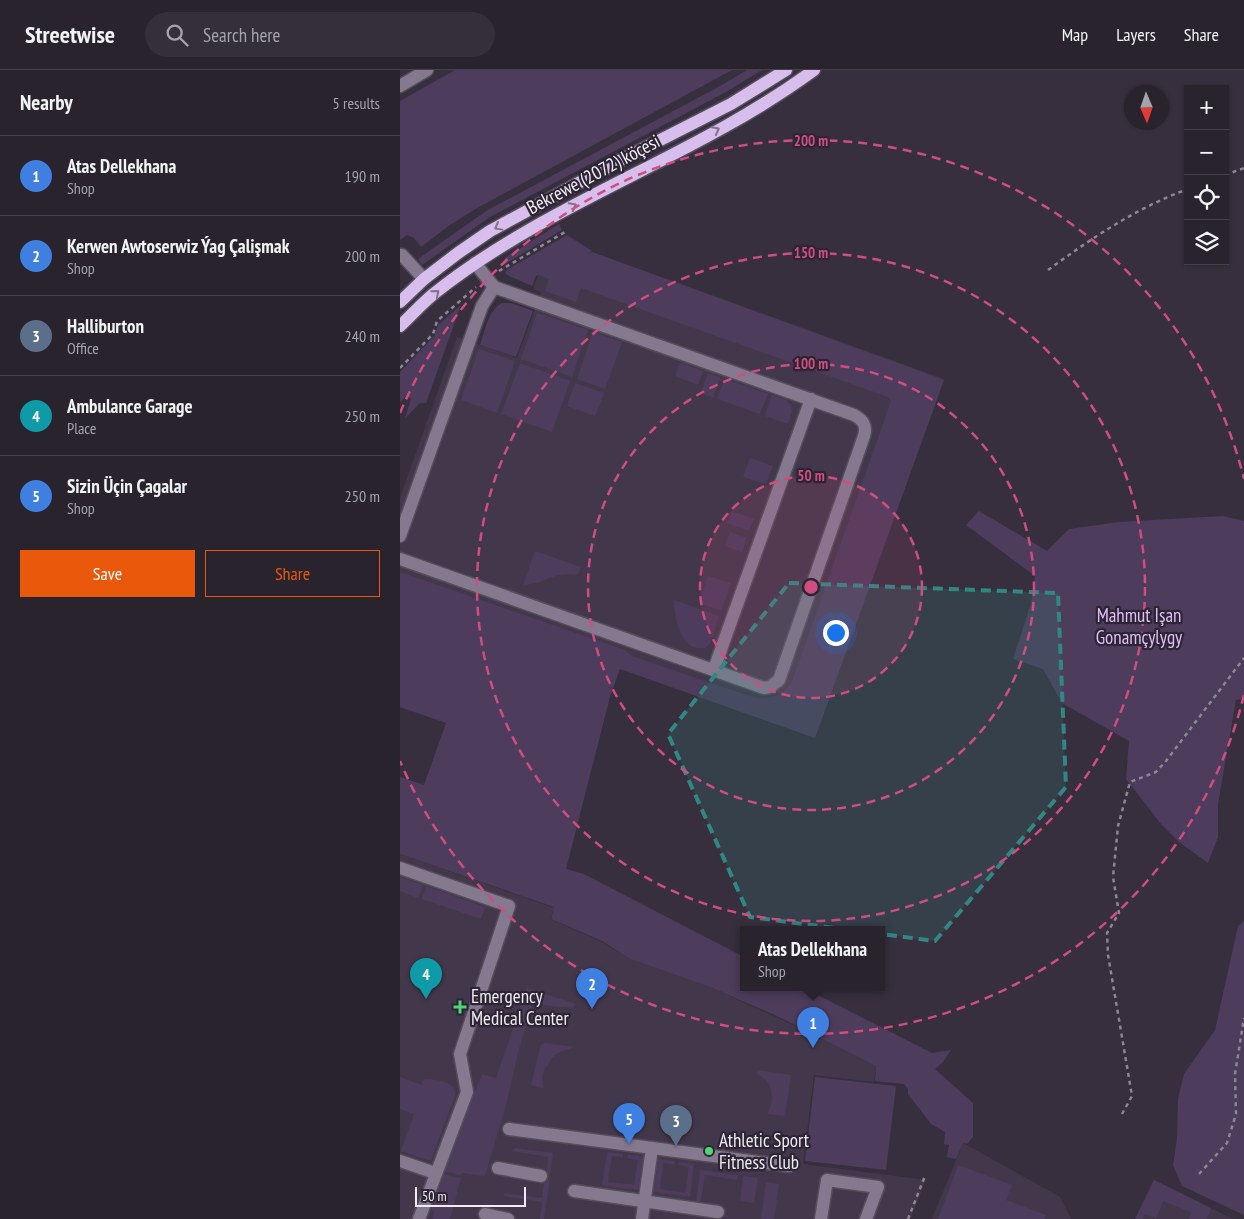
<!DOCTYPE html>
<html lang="en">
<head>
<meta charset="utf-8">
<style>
	body { margin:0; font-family:"PT Sans Narrow",sans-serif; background:#352f3a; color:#f1f3f6 }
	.controls { position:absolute; right:15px; top:15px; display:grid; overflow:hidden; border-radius:0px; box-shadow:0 1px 4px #0004 }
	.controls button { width:45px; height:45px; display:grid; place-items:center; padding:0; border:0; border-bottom:1px solid #45404a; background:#29232e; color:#f1f3f6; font:25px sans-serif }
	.compass { position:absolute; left:724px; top:15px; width:45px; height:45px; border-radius:50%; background:#29232e; box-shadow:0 1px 4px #0004; rotate:178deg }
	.scale { position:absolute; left:15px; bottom:12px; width:111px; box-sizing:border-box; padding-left:5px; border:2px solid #f0ebf5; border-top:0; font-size:14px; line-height:18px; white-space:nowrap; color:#f0ebf5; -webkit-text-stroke:4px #2d2534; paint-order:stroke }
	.you { position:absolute; left:435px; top:562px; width:18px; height:18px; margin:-12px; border:4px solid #fff; border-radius:50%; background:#1a73e8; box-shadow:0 0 0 8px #1a73e833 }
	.badge { display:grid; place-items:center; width:32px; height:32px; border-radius:50%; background:#ea580c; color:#fff; font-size:16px; font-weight:700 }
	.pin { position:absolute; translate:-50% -41px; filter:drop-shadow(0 1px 2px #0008) }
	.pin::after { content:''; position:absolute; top:26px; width:18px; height:15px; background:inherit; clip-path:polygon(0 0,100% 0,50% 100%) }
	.popup { position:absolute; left:340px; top:856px; width:145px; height:65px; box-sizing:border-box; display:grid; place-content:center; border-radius:0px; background:#29232e; filter:drop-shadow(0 1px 4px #0005); font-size:16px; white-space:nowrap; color:#a5a4aa }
	.popup b { font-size:19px; color:#f1f3f6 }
	.popup::after { content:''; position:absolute; left:50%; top:100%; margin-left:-10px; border:10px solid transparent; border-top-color:#29232e }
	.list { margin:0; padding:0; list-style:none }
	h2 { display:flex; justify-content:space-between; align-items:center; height:65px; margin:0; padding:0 20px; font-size:21px }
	h2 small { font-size:16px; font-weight:400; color:#a5a4aa }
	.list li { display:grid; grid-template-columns:32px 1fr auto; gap:15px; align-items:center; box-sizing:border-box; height:80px; padding:0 20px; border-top:1px solid #45404a }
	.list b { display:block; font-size:19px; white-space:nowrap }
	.list p { margin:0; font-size:16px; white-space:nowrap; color:#a5a4aa }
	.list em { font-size:16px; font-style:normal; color:#a5a4aa }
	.actions { display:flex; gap:10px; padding:15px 20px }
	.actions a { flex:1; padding:11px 0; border:1px solid #ea580c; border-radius:0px; text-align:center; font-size:18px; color:#ea580c }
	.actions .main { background:#ea580c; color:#fff }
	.icon { flex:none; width:28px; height:28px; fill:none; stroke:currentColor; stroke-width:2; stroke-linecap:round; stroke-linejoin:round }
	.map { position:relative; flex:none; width:844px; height:1149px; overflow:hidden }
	header { display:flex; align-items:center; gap:30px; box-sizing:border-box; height:70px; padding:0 25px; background:#29232e; border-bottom:1px solid #45404a }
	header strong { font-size:24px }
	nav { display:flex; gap:28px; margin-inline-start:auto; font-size:18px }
	.search { width:350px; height:45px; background:#352f3a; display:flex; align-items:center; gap:12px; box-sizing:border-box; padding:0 18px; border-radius:28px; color:#a5a4aa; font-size:19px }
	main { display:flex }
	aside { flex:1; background:#29232e }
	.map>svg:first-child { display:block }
	.built { fill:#43384b }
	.green { fill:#4d3c5b }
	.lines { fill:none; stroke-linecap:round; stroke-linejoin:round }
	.minor-casing { stroke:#554d5b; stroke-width:15 }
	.major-casing { stroke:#554d5b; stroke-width:15 }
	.path { stroke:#8d8693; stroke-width:2.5; stroke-dasharray:4 4; stroke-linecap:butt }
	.minor { stroke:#85798f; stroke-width:12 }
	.major { stroke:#d7beec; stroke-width:12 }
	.oneway { stroke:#827290 }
	.marked { fill:#318882; fill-opacity:0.2; stroke:#318882; stroke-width:4; stroke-dasharray:10 6; stroke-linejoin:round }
	.ring { fill:none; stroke:#ce4d82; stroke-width:2.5; stroke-dasharray:9 6 }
	.poi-dot { fill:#4dd676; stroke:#2d2534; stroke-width:2 }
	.labels { text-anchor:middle; stroke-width:4.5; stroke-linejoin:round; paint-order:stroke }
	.street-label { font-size:19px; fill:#f0ebf5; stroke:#2d2534 }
	.park-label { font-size:19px; fill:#e0bffb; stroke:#2d2534 }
	.poi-label { font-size:19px; fill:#f0ebf5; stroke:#2d2534; text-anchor:start }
	.centre { fill:#ce4d82; stroke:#2d2534; stroke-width:2.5 }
	.ring-label { font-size:15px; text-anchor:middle; font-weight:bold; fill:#ce4d82; stroke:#2d2534; stroke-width:4.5; stroke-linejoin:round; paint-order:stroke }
</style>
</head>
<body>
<header>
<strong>Streetwise</strong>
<div class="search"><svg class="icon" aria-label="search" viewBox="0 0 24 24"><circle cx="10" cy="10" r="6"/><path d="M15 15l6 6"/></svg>Search here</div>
<nav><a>Map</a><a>Layers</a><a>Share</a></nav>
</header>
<main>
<aside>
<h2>Nearby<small>5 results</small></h2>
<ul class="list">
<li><span class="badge" style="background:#3f7fe0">1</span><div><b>Atas Dellekhana</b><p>Shop</p></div><em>190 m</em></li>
<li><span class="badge" style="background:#3f7fe0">2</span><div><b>Kerwen Awtoserwiz Ýag Çalişmak</b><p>Shop</p></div><em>200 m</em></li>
<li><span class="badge" style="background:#5c6f8a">3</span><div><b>Halliburton</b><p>Office</p></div><em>240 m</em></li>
<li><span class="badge" style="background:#0f9aa8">4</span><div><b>Ambulance Garage</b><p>Place</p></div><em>250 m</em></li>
<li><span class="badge" style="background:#3f7fe0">5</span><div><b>Sizin Üçin Çagalar</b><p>Shop</p></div><em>250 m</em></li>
</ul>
<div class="actions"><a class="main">Save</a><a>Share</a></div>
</aside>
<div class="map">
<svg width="844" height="1149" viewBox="0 0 844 1149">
	<rect width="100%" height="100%" fill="#372f3e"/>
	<!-- built -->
	<g class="built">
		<path d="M 192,182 L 544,309 L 415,668 L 0,520 L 0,428 L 57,267 L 117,288 L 141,222 L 133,219 L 138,206 Z"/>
		<path d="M 0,784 L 154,838 L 150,849 L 202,872 L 230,889 L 310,917 L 426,970 L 476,996 L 474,1012 L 414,1005 L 403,1094 L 526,1110 L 510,1149 L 0,1149 Z"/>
		<path d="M 563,1073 L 660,1127 L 671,1149 L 532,1149 Z"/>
		<path d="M 754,1110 L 833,1149 L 735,1149 Z"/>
	</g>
	<!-- green -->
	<g class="green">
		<path d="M 55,0 L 332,0 L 77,138 L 50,155 L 21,177 L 14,168 L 7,165 L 0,170 L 0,31 Z"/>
		<path d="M 347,0 L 362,0 L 326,22 L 90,147 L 22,195 L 18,189 L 86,141 L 322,15 Z"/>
		<path d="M 159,154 L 162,160 L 100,197 L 106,187 Z"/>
		<path d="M 167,165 L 192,181 L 186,184 L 192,182 L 544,310 L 415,668 L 220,599 L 210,627 L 166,799 L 184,804 L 344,887 L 344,917 L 402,917 L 532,983 L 551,980 L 543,992 L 535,999 L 573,1033 L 573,1067 L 567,1074 L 563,1073 L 556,1089 L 547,1087 L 549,1075 L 544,1074 L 545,1062 L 531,1054 L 508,1024 L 508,1019 L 504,1014 L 475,1011 L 476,996 L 379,947 L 310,917 L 230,889 L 202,871 L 151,849 L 154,837 L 0,784 L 0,707 L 24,715 L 46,653 L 0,637 L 0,502 L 225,580 L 232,586 L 349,626 C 368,631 383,627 393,609 L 491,331 L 488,327 L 181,218 L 176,232 L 145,221 L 149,209 L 138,205 L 136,206 L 132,216 L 107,205 L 105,201 Z"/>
		<path d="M 102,233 L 111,233 L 133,241 L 116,287 L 80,275 C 85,261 88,240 102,233 Z"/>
		<path d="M 61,235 L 26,333 L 20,333 L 5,348 L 11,329 L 6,326 L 0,332 L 0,302 L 34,266 L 38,255 Z"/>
		<path d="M 137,243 L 188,260 L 172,307 L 121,289 Z"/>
		<path d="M 193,262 L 222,272 L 205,319 L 177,309 Z"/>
		<path d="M 79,279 L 115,291 L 97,343 L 61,330 Z"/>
		<path d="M 120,293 L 170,311 L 152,362 L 101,344 Z"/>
		<path d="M 280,293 L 303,301 L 298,315 L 275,306 Z"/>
		<path d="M 308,303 L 320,307 L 313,328 L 301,323 Z"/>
		<path d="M 325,309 L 368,324 L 360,344 L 317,329 Z"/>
		<path d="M 175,313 L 204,323 L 195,346 L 167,336 Z"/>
		<path d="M 372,325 L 386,330 L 391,336 L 392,342 L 388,354 L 365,346 Z"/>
		<path d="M 350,388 L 373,396 L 366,414 L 343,407 Z"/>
		<path d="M 331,441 L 354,449 L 349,461 L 327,453 Z"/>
		<path d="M 579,441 L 647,481 L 669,459 L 718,452 L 823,446 L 844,451 L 844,629 L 836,630 L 818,734 L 818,767 L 808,793 L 779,772 L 761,754 L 726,709 L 729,671 L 662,633 L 643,599 L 613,589 L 631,533 L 635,506 L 566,455 Z"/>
		<path d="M 330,462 L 347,468 L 342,482 L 325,476 Z"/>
		<path d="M 135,481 L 181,497 L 178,505 C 154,500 146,514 123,515 Z"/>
		<path d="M 308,506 L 331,513 L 321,541 L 299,533 Z"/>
		<path d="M 274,530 L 319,546 L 310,573 L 305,578 C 281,582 274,549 274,530 Z"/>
		<path d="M 0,807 L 23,815 L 18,828 L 0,821 Z"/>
		<path d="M 26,816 L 85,837 L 81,849 L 22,829 Z"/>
		<path d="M 844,851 L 844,1145 L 782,1116 L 773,1095 L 777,1069 L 778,1029 L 784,1004 L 815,960 L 838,856 Z"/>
		<path d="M 127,918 L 176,934 L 173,938 L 133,934 L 119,979 L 105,1039 L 85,1106 L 62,1103 L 61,1105 L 44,1101 L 82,1004 L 96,1008 Z"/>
		<path d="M 145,973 L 175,977 C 161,982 154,981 147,997 L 145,997 L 142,1007 L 143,1018 L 131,1015 L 141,975 Z"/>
		<path d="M 357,1000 L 391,1005 L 385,1046 L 367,1044 C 376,1029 373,1011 357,1004 Z"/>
		<path d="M 0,1007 L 22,1015 L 24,1009 C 36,1010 57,1010 55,1026 L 31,1090 L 28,1090 L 1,1081 L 14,1044 L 0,1039 Z"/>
		<path d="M 415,1007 L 496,1016 L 486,1100 L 405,1091 Z"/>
		<path d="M 115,1078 L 153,1083 L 150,1104 L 146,1104 L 148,1087 L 111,1081 Z"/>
		<path d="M 207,1082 L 223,1084 L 223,1087 L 212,1086 L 208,1112 L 234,1115 L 238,1090 L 227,1088 L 228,1085 L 243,1087 L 238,1120 L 202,1115 Z"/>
		<path d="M 258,1089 L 275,1091 L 274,1095 L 263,1093 L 260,1119 L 285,1123 L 289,1097 L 279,1095 L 279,1092 L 294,1094 L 290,1127 L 254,1122 Z"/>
		<path d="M 558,1095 L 612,1115 L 606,1130 L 646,1145 L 644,1149 L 538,1149 Z"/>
		<path d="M 300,1100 L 338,1105 L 337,1110 L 305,1105 L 300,1134 L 296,1134 Z"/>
		<path d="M 43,1104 L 61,1108 L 50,1149 L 32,1149 L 35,1141 L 31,1139 Z"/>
		<path d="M 343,1106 L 358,1108 L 354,1133 L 340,1131 Z"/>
		<path d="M 145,1108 L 150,1109 L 144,1149 L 140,1149 L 142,1132 L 103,1126 L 105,1123 L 142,1128 Z"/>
		<path d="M 754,1110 L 811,1138 L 807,1149 L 789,1149 L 791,1142 L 763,1131 L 756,1149 L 745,1144 L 743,1149 L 735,1149 Z"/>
		<path d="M 366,1112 L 379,1114 L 374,1149 L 361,1149 Z"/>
	</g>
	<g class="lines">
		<!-- minor casing -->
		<g class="minor-casing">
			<g id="minor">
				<path d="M 0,16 L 27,0"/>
				<path d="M 0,185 L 2,185 L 24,209"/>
				<path d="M 0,466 L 82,236 L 94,217 L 75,193"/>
				<path d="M 0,489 L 364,618 L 370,617 L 379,610 L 464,366 C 467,355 463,350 454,345 L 94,217"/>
				<path d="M 314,599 L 411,329"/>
				<path d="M 0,798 L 109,836 L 60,984 L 67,1022 L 19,1149"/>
				<path d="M 109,1059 L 389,1096"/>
				<path d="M 0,1091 L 35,1103"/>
				<path d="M 98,1098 L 141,1106"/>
				<path d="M 174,1121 L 318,1142"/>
				<path d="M 85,1144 L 108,1149"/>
				<path d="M 242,1149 L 252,1078"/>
				<path d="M 421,1149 L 427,1110 L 478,1117 L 466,1149"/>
			</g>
		</g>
		<!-- major casing -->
		<g class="major-casing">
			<g id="major">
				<path d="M 0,232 L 24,209 L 58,183 L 90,161 L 219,91 L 331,34 L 386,0"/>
				<path d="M 0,256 C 12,245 23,232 36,222 C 151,131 296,87 414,0"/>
			</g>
		</g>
		<!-- path -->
		<g class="path">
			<path d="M 825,105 L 844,98"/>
			<path d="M 648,200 C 692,168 736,138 788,119"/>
			<path d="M 99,201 L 165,162"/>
			<path d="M 0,298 L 33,264 L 37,251 L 76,217"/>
			<path d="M 722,1044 L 732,1026 L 708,885 L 707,863 L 719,843 L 713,807 L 718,756 L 730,712 L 756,702 L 766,691 L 844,588"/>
			<path d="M 799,1104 L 827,1073 L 836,1044 L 835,1004 L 844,948"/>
			<path d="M 508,1149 L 525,1106"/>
		</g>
		<!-- minor -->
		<use href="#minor" class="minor"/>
		<!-- major -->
		<use href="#major" class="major"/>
	</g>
	<!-- one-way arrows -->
	<defs><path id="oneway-chevron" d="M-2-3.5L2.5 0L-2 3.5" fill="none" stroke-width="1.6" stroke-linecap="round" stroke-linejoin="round" transform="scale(1.25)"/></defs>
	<g class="oneway">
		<use href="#oneway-chevron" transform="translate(316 60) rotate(-28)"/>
		<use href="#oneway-chevron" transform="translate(173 136) rotate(-28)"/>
		<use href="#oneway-chevron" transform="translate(98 157) rotate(151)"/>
		<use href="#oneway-chevron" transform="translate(36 223) rotate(-40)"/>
	</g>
	<!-- marked area -->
	<path class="marked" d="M 389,513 L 658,523 L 666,717 L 535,871 L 350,847 L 268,664 Z"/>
	<!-- distance rings -->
	<circle cx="411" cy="517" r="111" fill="#ce4d82" fill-opacity=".12"/>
	<g class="ring">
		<circle cx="411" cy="517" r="111"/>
		<circle cx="411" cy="517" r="223"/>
		<circle cx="411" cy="517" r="334"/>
		<path d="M844 625A446 446 0 0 1 0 691M0 343A446 446 0 0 1 844 409"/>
	</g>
	<!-- markers -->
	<g class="poi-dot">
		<path d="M57.5 929.5h5v5h5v5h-5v5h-5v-5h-5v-5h5z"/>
		<circle cx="309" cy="1081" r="5"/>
	</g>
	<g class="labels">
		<!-- street labels -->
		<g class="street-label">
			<text transform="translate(193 104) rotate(-28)" y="7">Bekrewe (2072) köçesi</text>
		</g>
		<!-- park labels -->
		<g class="park-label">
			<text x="739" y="552">Mahmut Işan<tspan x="739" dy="22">Gonamçylygy</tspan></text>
		</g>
		<!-- poi labels -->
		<g class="poi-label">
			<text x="71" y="933">Emergency<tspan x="71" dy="22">Medical Center</tspan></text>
			<text x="319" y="1077">Athletic Sport<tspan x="319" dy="22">Fitness Club</tspan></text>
		</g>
	</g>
	<circle cx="411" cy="517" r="8" class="centre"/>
	<g class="ring-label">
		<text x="411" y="76">200 m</text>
		<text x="411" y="188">150 m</text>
		<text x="411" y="299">100 m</text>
		<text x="411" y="411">50 m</text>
	</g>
</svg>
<div class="controls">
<button>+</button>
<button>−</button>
<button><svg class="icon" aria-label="locate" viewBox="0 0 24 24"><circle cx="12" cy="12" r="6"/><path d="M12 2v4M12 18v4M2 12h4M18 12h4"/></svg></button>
<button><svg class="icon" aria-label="layers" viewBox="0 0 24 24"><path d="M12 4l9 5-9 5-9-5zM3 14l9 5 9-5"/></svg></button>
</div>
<svg class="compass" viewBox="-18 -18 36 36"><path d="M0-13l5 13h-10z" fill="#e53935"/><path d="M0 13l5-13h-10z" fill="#a5a4aa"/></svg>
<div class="scale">50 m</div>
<div class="you"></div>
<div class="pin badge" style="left:413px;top:978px;background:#3f7fe0">1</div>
<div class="popup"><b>Atas Dellekhana</b>Shop</div>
<div class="pin badge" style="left:192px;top:939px;background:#3f7fe0">2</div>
<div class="pin badge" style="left:276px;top:1076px;background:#5c6f8a">3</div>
<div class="pin badge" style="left:26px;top:929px;background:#0f9aa8">4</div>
<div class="pin badge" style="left:229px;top:1074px;background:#3f7fe0">5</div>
</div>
</main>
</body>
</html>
